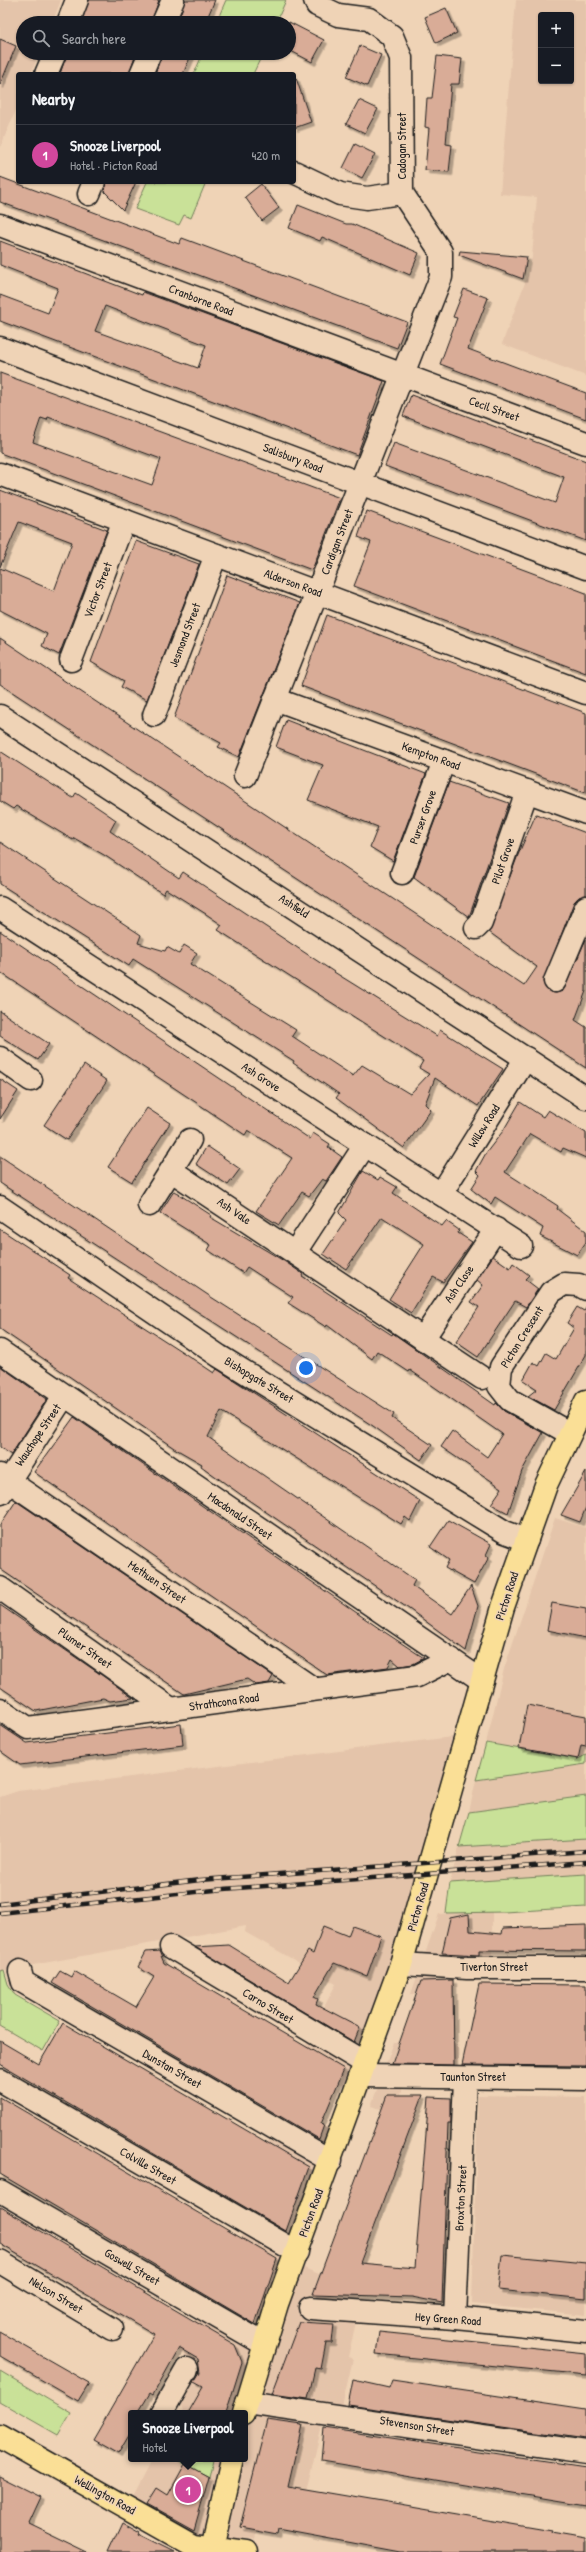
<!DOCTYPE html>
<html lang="en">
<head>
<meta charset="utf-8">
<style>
	body { margin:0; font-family:"Patrick Hand",sans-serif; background:#242831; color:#f1f3f6 }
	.controls { position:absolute; right:12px; top:12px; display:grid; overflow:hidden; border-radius:4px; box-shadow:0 1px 3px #0004 }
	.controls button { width:36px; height:36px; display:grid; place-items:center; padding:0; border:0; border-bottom:1px solid #363941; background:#171b24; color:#f1f3f6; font:20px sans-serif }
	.you { position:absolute; left:306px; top:1368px; width:14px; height:14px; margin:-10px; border:3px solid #fff; border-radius:50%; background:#1a73e8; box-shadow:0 0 0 6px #1a73e833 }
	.badge { display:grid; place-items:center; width:26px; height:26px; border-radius:50%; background:#1f6fb2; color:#fff; font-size:13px; font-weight:700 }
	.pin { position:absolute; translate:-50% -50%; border:2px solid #fff; box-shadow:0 1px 4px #0006 }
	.popup { position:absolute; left:128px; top:2410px; width:120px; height:52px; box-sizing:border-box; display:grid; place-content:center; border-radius:4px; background:#171b24; filter:drop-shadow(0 1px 3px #0005); font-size:13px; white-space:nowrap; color:#9ea1a6 }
	.popup b { font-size:15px; color:#f1f3f6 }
	.popup::after { content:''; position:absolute; left:50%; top:100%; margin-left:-8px; border:8px solid transparent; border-top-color:#171b24 }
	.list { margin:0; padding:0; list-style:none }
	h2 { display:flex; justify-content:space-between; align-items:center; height:52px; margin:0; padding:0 16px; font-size:17px }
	h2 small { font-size:13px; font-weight:400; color:#9ea1a6 }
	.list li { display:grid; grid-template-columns:26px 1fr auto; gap:12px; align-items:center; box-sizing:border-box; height:60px; padding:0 16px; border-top:1px solid #363941 }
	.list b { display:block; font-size:15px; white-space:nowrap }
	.list p { margin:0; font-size:13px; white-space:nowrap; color:#9ea1a6 }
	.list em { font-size:13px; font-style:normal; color:#9ea1a6 }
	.icon { flex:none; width:22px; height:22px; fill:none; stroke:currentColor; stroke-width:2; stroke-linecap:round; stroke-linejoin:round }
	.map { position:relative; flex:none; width:586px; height:2552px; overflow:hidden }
	.search { position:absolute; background:#171b24; box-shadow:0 1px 3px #0004; left:16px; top:16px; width:280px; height:44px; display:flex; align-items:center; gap:10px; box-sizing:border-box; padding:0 14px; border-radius:22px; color:#9ea1a6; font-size:15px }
	.panel { position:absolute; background:#171b24; box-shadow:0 1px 3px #0004; left:16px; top:72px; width:280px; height:112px; border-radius:4px }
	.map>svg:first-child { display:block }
	.built { fill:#e4c4aa; fill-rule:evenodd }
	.green { fill:#c9e198; stroke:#727e5a }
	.building { fill:#d9ac97; stroke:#1c1c1c; fill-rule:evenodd; filter:url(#shadow) }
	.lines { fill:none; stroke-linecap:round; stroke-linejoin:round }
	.minor-casing { stroke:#1c1c1c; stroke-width:25 }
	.major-casing { stroke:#1c1c1c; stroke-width:25 }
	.minor { stroke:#efd3b6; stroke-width:22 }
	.major { stroke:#fadf96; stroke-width:22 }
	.rail-casing { stroke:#1c1c1c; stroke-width:4.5 }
	.rail { stroke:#efd3b6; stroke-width:3; stroke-dasharray:9; stroke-linecap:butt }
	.labels { text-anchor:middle; stroke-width:3; stroke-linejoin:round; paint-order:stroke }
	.street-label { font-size:12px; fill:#1c1c1c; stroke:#efd3b6 }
</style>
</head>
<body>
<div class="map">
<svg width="586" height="2552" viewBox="0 0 586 2552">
	<defs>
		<filter id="shadow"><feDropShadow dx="3.5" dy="3.5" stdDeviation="0" flood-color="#0004"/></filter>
	</defs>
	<rect width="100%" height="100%" fill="#efd3b6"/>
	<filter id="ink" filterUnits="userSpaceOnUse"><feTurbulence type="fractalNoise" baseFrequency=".025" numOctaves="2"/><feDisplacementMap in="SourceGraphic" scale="8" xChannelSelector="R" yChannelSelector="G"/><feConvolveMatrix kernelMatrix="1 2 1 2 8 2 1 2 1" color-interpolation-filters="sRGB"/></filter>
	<g filter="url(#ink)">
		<!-- built -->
		<g class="built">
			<path d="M 0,0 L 61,0 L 52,23 L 23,23 L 23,53 L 39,53 L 31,74 L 18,74 L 18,105 L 0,148 Z"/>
			<path d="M 516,0 L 586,0 L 586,376 L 502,344 L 526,280 L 532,257 L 537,197 L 500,194 ZM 541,15 L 571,15 L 571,81 L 541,81 Z"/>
			<path d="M 555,1518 L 586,1528 L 586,1755 L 578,1759 L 486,1743 L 504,1669 Z"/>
			<path d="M 452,1737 L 413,1905 L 346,2087 L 299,2058 L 308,2042 L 312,2025 L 321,2006 L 324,2007 L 336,1984 L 245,1932 L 246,1926 L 0,1971 L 0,1797 L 18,1791 Z"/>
			<path d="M 586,1764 L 586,1796 L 469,1812 L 476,1780 Z"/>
			<path d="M 586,1839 L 586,1874 L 450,1883 L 459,1847 Z"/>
			<path d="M 492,1911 L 492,1957 L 434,1976 L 433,1995 L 411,1994 L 439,1914 Z"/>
			<path d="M 394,2042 L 458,2045 L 457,2073 L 406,2072 L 397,2114 L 371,2106 Z"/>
			<path d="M 478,2095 L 586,2097 L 586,2315 L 472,2304 Z"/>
			<path d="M 274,2097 L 332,2130 L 283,2260 L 363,2291 L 348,2357 L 353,2359 L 341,2410 L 323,2422 L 298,2523 L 258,2516 L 254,2539 L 193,2536 L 130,2501 L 152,2459 L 245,2459 L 245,2413 L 181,2413 L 183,2411 L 180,2405 L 198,2372 L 194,2361 L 179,2352 L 179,2347 L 243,2233 L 231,2209 L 271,2137 L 265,2115 Z"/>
		</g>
		<!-- green -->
		<g class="green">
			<path d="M 226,0 L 286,0 L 276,23 L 216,23 Z"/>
			<path d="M 203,53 L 263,53 L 253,74 L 194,74 Z"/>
			<path d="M 147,182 L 206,182 L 191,218 L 184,215 L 179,225 L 135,209 Z"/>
			<path d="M 486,1743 L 578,1759 L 586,1755 L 586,1764 L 476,1780 Z"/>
			<path d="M 586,1796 L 586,1839 L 459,1847 L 469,1812 Z"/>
			<path d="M 586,1874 L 586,1907 L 504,1912 L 446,1913 L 450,1883 Z"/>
			<path d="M 4,1970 L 8,1984 L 15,1995 L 60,2021 L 43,2051 L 0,2026 L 0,1971 Z"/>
			<path d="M 0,2371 L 71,2413 L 58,2435 L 0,2402 Z"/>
			<path d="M 175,2459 L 213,2459 L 209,2477 Z"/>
		</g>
		<!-- building -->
		<g class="building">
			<path d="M 89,0 L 159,0 L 151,23 L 81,23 Z"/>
			<path d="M 185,0 L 215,0 L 205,23 L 177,23 Z"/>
			<path d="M 446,8 L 457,33 L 436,43 L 425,17 Z"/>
			<path d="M 289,22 L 324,40 L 312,62 L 289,50 Z"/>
			<path d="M 0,39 L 16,46 L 0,85 Z"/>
			<path d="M 360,46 L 381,55 L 367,86 L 346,77 Z"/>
			<path d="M 67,53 L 136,53 L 129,74 L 60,74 Z"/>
			<path d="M 162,53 L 192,53 L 183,74 L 155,74 Z"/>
			<path d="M 437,56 L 462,59 L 459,84 L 451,84 L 446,144 L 452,145 L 449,172 L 425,170 L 429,128 L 425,127 L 427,98 L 432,98 Z"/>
			<path d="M 294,78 L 296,78 L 311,122 L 294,128 Z"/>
			<path d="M 359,100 L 378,109 L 365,133 L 346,124 Z"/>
			<path d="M 355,144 L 375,154 L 362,178 L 343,168 Z"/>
			<path d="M 0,177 L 179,244 L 182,238 L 407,322 L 397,348 L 0,202 Z"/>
			<path d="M 106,182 L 136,182 L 123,210 L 104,191 Z"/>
			<path d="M 261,184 L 279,208 L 262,221 L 245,197 Z"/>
			<path d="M 298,205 L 346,224 L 352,224 L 419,253 L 410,275 L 322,237 L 320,241 L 289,228 Z"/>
			<path d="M 0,241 L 142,295 L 143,292 L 384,381 L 357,455 L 0,321 L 0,295 L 48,313 L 58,288 L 0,265 ZM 105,306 L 206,345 L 198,368 L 95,331 Z"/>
			<path d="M 460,251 L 527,257 L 523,279 L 459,255 Z"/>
			<path d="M 464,289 L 488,298 L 468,349 L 586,393 L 586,419 L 440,364 L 457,318 L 453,317 Z"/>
			<path d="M 0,373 L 340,498 L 312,570 L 0,453 ZM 48,417 L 161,459 L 152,485 L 33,442 L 41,418 L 47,420 Z"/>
			<path d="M 411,395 L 586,461 L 586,541 L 385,466 L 394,443 L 555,503 L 564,477 L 403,416 Z"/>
			<path d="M 0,490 L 107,530 L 59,655 L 42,646 L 47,634 L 0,610 L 0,568 L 54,591 L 72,542 L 19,522 L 0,567 Z"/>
			<path d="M 367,511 L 586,593 L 586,673 L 354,586 L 371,542 L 358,537 Z"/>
			<path d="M 136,541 L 199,564 L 147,700 L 121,687 L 124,681 L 91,662 Z"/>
			<path d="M 227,575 L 300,603 L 239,757 L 218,747 L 221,743 L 174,718 Z"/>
			<path d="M 327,615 L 586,713 L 586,793 L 301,686 Z"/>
			<path d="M 0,638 L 524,986 L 537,967 L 489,932 L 518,855 L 536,814 L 586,833 L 586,895 L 579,897 L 574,902 L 543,982 L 550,992 L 556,993 L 563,991 L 586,939 L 586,991 L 575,1020 L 586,1027 L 586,1068 L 0,684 Z"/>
			<path d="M 286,720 L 426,774 L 393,861 L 370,847 L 378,827 L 308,800 L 323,765 L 276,747 Z"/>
			<path d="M 0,751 L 73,798 L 76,793 L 103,811 L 116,820 L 110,831 L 179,878 L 183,872 L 334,972 L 437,1036 L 440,1030 L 503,1069 L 478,1106 L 435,1078 L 425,1104 L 431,1110 L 404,1148 L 336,1098 L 339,1094 L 293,1063 L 294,1061 L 133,959 L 129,966 L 0,884 L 0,842 L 141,935 L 138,943 L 165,951 L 167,947 L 179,954 L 184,945 L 197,953 L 190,964 L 296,1030 L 292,1036 L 353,1076 L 362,1065 L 410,1094 L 429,1074 L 419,1068 L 423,1061 L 218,930 L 222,925 L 206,914 L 166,889 L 163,894 L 104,855 L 74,838 L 73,840 L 16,806 L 13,809 L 0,801 Z"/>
			<path d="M 449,782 L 509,803 L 469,917 L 414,877 Z"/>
			<path d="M 0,931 L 310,1139 L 313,1133 L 330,1144 L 328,1147 L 342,1157 L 326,1181 L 322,1179 L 309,1196 L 302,1192 L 279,1225 L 256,1211 L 292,1158 L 248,1130 L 245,1135 L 0,972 Z"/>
			<path d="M 0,1011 L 49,1044 L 38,1060 L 0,1036 Z"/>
			<path d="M 84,1065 L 107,1081 L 67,1140 L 44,1125 Z"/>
			<path d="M 0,1079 L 18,1091 L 0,1119 Z"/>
			<path d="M 520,1102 L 543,1117 L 548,1110 L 586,1133 L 586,1158 L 563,1148 L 561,1152 L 530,1134 L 505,1172 L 558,1206 L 557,1209 L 586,1231 L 586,1242 L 577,1255 L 540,1236 L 543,1228 L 495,1197 L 491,1204 L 471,1189 L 480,1175 L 476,1171 L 486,1153 L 503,1131 Z"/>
			<path d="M 147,1108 L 170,1123 L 132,1182 L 108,1167 Z"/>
			<path d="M 207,1146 L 240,1169 L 228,1185 L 196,1164 Z"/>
			<path d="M 0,1156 L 211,1297 L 394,1414 L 392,1418 L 432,1445 L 421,1460 L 373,1426 L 0,1183 Z"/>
			<path d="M 363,1171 L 378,1180 L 380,1177 L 397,1187 L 393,1193 L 442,1226 L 446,1221 L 459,1230 L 458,1233 L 472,1242 L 443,1282 L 433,1277 L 411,1313 L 389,1299 L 424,1244 L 382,1217 L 346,1269 L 323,1254 L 346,1220 L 339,1213 Z"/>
			<path d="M 174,1191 L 211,1215 L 210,1217 L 284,1261 L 303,1274 L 302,1276 L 392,1335 L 393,1333 L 397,1336 L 495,1405 L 496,1403 L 504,1411 L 543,1433 L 522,1471 L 508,1513 L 491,1504 L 502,1488 L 441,1447 L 452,1431 L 487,1457 L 502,1434 L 410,1370 L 409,1372 L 377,1351 L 372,1359 L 327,1325 L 326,1327 L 288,1303 L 293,1297 L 247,1267 L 243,1273 L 208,1250 L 211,1245 L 160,1213 Z"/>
			<path d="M 0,1229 L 70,1275 L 68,1278 L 184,1353 L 214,1373 L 217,1369 L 240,1384 L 420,1501 L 410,1521 L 405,1517 L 401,1524 L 221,1411 L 208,1437 L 415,1580 L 412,1586 L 452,1614 L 471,1586 L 478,1606 L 466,1651 L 409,1609 L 247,1499 L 201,1466 L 202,1464 L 174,1448 L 0,1329 Z"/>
			<path d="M 493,1256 L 510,1268 L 513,1263 L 529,1275 L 525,1279 L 538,1289 L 526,1307 L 515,1301 L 478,1357 L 456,1342 L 479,1307 L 471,1302 L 483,1285 L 477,1280 Z"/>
			<path d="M 577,1307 L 584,1311 L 586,1307 L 586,1355 L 554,1410 L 528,1396 L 537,1389 L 523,1380 L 533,1362 L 539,1366 L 546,1353 L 556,1359 L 574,1328 L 567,1323 Z"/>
			<path d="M 0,1366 L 47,1399 L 11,1455 L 0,1447 Z"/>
			<path d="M 74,1417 L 383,1631 L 424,1658 L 413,1664 L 400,1666 L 392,1659 L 388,1667 L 327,1675 L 193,1583 L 34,1472 Z"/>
			<path d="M 586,1472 L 586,1507 L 580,1522 L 561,1515 Z"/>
			<path d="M 16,1501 L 273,1676 L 269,1683 L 256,1685 L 247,1679 L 184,1694 L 0,1569 L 0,1525 Z"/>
			<path d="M 448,1520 L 491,1544 L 486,1555 L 489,1557 L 474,1584 L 445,1568 L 449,1560 L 430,1547 Z"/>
			<path d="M 552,1603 L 586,1609 L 586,1638 L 547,1630 Z"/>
			<path d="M 0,1605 L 103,1676 L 133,1698 L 110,1701 L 103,1698 L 36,1711 L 0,1687 Z"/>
			<path d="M 527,1705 L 586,1716 L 586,1746 L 581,1745 L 578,1759 L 519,1748 Z"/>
			<path d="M 181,1724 L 183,1745 L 20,1765 L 0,1751 L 0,1725 L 27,1743 Z"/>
			<path d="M 469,1914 L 470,1931 L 502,1934 L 503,1928 L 586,1925 L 586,1951 L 479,1950 L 479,1955 L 442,1953 L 450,1918 Z"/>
			<path d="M 323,1926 L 348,1936 L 352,1926 L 381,1936 L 367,1976 L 334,1963 L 314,1997 L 318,1999 L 316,2004 L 360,2027 L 354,2042 L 195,1947 L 229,1945 L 289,1982 L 308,1951 L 313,1954 Z"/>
			<path d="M 159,1951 L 164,1963 L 344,2069 L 321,2124 L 324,2125 L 319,2139 L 52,1983 L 60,1971 L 71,1977 L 74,1971 L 136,2007 L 154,1977 L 138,1967 L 146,1952 Z"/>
			<path d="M 453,1980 L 454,2065 L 392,2064 L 421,1981 Z"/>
			<path d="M 479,1984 L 586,1985 L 586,2066 L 462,2065 Z"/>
			<path d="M 63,2023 L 309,2167 L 286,2231 L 0,2064 L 0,2041 L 39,2064 Z"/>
			<path d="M 387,2095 L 423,2095 L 360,2263 L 415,2268 L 429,2097 L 451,2098 L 451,2123 L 448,2123 L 442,2303 L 412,2297 L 313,2294 Z"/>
			<path d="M 0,2097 L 277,2259 L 255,2324 L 0,2174 Z"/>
			<path d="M 0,2207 L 235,2345 L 242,2362 L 226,2413 L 188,2413 L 203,2387 L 194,2382 L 200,2372 L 198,2359 L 179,2348 L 153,2395 L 150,2393 L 138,2413 L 131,2413 L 131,2432 L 118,2454 L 93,2440 L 154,2334 L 0,2244 Z"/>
			<path d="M 502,2255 L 586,2263 L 586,2299 L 498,2290 Z"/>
			<path d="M 299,2322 L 334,2324 L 332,2343 L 326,2343 L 321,2369 L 315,2368 L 308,2399 L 272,2394 Z"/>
			<path d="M 0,2332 L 89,2383 L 78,2401 L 0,2356 Z"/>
			<path d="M 379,2332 L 586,2353 L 586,2375 L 376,2354 Z"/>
			<path d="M 353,2380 L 389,2388 L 392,2380 L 586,2409 L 586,2439 L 348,2405 Z"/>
			<path d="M 267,2420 L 302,2425 L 288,2486 L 552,2531 L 551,2533 L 586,2539 L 586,2552 L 401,2552 L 278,2529 L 277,2534 L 240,2527 Z"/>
			<path d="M 324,2428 L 586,2467 L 586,2505 L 321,2461 Z"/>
			<path d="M 185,2464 L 209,2477 L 194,2530 L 147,2504 L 157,2488 L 168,2495 Z"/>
			<path d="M 0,2477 L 40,2497 L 28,2523 L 88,2552 L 0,2552 Z"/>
			<path d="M 122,2522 L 140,2532 L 139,2534 L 175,2552 L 108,2552 Z"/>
		</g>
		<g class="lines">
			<!-- minor casing -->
			<g class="minor-casing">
				<g id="minor">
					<path d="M 68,23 L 77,0"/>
					<path d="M 163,23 L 173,0"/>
					<path d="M 46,74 L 55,53"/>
					<path d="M 141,74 L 150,53"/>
					<path d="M 294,172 L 340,194 L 367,198 L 402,193"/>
					<path d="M 89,194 L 94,182"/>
					<path d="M 0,225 L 586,443"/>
					<path d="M 0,348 L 586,568"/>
					<path d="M 0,474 L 586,693"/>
					<path d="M 71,660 L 124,520"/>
					<path d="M 275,699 L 586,813"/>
					<path d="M 154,715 L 216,555"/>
					<path d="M 0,716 L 586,1098"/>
					<path d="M 245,776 L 441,277 L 441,252 L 402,193 L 401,58 L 392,36 L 369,19 L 338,15 L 317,5 L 315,0"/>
					<path d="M 402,873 L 444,761"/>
					<path d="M 0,908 L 521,1246"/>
					<path d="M 476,928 L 481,923 L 527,791"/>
					<path d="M 555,981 L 586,907"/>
					<path d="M 0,1058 L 31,1080"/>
					<path d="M 172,1171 L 482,1378"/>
					<path d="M 441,1194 L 526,1058"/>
					<path d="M 149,1205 L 190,1140"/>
					<path d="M 0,1207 L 219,1356 L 505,1532 L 527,1540"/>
					<path d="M 295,1252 L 365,1145"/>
					<path d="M 423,1339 L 496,1229"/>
					<path d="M 0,1351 L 481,1680"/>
					<path d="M 569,1433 L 510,1400 L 499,1386 L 501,1367 L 551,1292 L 564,1284 L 579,1285 L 586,1289"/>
					<path d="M 0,1475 L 314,1689"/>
					<path d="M 1,1493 L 64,1396"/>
					<path d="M 0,1588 L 171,1709"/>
					<path d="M 0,1709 L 28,1728 L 417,1676 L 451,1659"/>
					<path d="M 171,1947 L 365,2063"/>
					<path d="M 401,1964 L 467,1968 L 586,1968"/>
					<path d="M 20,1971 L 23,1982 L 331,2161"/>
					<path d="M 361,2076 L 586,2079"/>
					<path d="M 0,2080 L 297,2252"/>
					<path d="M 0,2191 L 264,2344"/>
					<path d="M 0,2262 L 112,2329"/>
					<path d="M 310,2308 L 455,2318 L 586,2331"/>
					<path d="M 455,2318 L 465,2078"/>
					<path d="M 247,2403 L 586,2452"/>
					<path d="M 162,2413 L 187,2369"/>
				</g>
			</g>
			<!-- major casing -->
			<g class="major-casing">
				<g id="major">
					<path d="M 244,2413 L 277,2304 L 401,1964 L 503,1607 L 546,1485 L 586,1401"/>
					<path d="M 0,2436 L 193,2545 L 246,2552"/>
					<path d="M 211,2552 L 232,2459"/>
				</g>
			</g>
			<!-- minor -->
			<use href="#minor" class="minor"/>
			<!-- major -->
			<use href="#major" class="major"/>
			<!-- rail casing -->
			<g class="rail-casing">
				<g id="rail">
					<path d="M 0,1904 L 200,1880 L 586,1851"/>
					<path d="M 0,1913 L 224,1889 L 586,1862"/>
				</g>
			</g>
			<!-- rail -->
			<use href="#rail" class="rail"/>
		</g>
	</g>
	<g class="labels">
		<!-- street labels -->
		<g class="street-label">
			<text transform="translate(402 146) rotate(-90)" y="4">Cadogan Street</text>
			<text transform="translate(201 300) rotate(21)" y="4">Cranborne Road</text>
			<text transform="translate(494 409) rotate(20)" y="4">Cecil Street</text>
			<text transform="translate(293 458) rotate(21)" y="4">Salisbury Road</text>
			<text transform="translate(337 542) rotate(-69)" y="4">Cardigan Street</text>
			<text transform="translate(293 583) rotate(20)" y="4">Alderson Road</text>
			<text transform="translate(98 590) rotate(-69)" y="4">Victor Street</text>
			<text transform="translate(185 635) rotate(-69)" y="4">Jesmond Street</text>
			<text transform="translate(431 756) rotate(20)" y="4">Kempton Road</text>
			<text transform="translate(423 817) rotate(-70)" y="4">Purser Grove</text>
			<text transform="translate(503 861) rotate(-71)" y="4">Pilot Grove</text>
			<text transform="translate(294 906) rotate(33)" y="4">Ashfield</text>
			<text transform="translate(261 1077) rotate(33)" y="4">Ash Grove</text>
			<text transform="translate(484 1126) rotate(-58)" y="4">Willow Road</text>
			<text transform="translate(234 1211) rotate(34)" y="4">Ash Vale</text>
			<text transform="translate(459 1284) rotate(-56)" y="4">Ash Close</text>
			<text transform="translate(522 1337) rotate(-58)" y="4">Picton Crescent</text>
			<text transform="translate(259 1380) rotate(31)" y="4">Bishopgate Street</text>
			<text transform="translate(38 1435) rotate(-56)" y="4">Wauchope Street</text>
			<text transform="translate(240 1516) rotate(34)" y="4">Macdonald Street</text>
			<text transform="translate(157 1582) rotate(34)" y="4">Methuen Street</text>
			<text transform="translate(507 1596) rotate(-72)" y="4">Picton Road</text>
			<text transform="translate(85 1648) rotate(35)" y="4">Plumer Street</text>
			<text transform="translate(224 1702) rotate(-8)" y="4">Strathcona Road</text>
			<text transform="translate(418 1907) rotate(-74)" y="4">Picton Road</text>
			<text x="494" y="1971">Tiverton Street</text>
			<text transform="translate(268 2006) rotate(31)" y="4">Carno Street</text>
			<text transform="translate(172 2069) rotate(30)" y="4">Dunstan Street</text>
			<text x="473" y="2081">Taunton Street</text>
			<text transform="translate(148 2166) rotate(30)" y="4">Colville Street</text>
			<text transform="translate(461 2198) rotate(-87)" y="4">Broxton Street</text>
			<text transform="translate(311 2213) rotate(-70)" y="4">Picton Road</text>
			<text transform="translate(132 2267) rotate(30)" y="4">Goswell Street</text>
			<text transform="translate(56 2295) rotate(31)" y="4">Nelson Street</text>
			<text transform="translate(448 2319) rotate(4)" y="4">Hey Green Road</text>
			<text transform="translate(417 2426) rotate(9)" y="4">Stevenson Street</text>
			<text transform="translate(105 2495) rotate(29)" y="4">Wellington Road</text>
		</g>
	</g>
</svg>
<div class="controls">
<button>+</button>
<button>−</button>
</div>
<div class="you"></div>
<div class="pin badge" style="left:188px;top:2490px;background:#d1479c">1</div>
<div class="popup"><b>Snooze Liverpool</b>Hotel</div>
<div class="search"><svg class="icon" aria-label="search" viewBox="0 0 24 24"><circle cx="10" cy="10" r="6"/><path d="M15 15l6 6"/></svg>Search here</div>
<section class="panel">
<h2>Nearby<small></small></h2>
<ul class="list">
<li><span class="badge" style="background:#d1479c">1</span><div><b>Snooze Liverpool</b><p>Hotel · Picton Road</p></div><em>420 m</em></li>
</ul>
</section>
</div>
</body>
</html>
